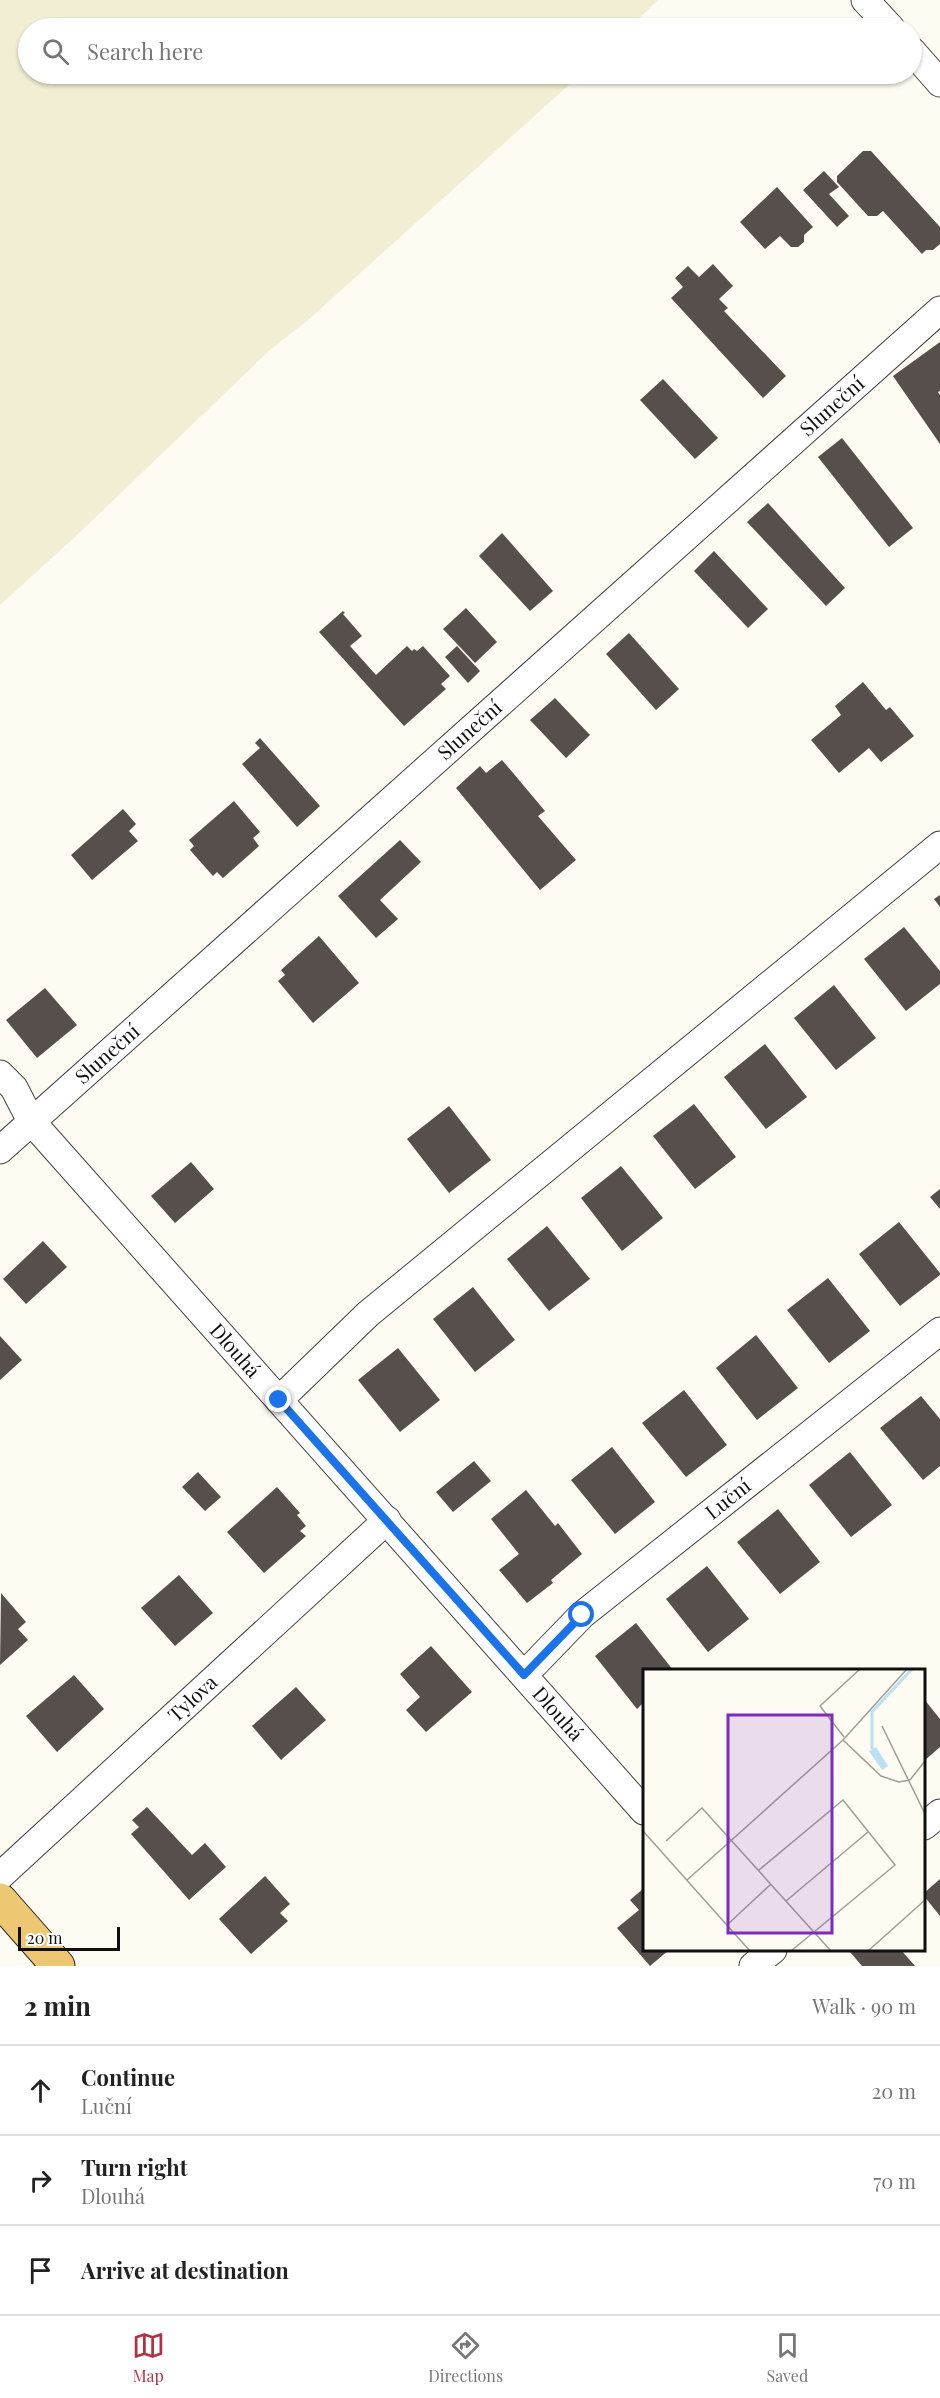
<!DOCTYPE html>
<html lang="en">
<head>
<meta charset="utf-8">
<style>
	body { margin:0; font-family:"Playfair Display",serif; background:#f2f2f2; color:#222 }
	.scale { position:absolute; left:18px; bottom:15px; width:102px; box-sizing:border-box; padding-left:6px; border:3px solid #0f0f0f; border-top:0; font-size:16px; line-height:21px; white-space:nowrap; color:#0f0f0f; -webkit-text-stroke:4px #fff; paint-order:stroke }
	.stop { position:absolute; width:18px; height:18px; margin:-14px; border:4px solid #1a73e8; border-radius:50%; background:#fff }
	.stop.end { background:#1a73e8; border-color:#fff; box-shadow:0 2px 6px #0008 }
	.list { margin:0; padding:0; list-style:none }
	h2 { display:flex; justify-content:space-between; align-items:center; height:78px; margin:0; padding:0 24px; font-size:26px }
	h2 small { font-size:20px; font-weight:400; color:#767676 }
	.list li { display:grid; grid-template-columns:39px 1fr auto; gap:18px; align-items:center; box-sizing:border-box; height:90px; padding:0 24px; border-top:2px solid #e0e0e0 }
	.list b { display:block; font-size:22px; white-space:nowrap }
	.list p { margin:0; font-size:20px; white-space:nowrap; color:#767676 }
	.list em { font-size:20px; font-style:normal; color:#767676 }
	.icon { flex:none; width:33px; height:33px; fill:none; stroke:currentColor; stroke-width:2; stroke-linecap:round; stroke-linejoin:round }
	.map { position:relative; flex:none; width:940px; height:1966px; overflow:hidden }
	.search { position:absolute; background:#fff; box-shadow:0 2px 4px #0004; left:18px; right:18px; top:18px; height:66px; display:flex; align-items:center; gap:15px; box-sizing:border-box; padding:0 21px; border-radius:33px; color:#767676; font-size:22px }
	.sheet { height:348px; background:#fff }
	nav { display:flex; justify-content:space-around; align-items:center; box-sizing:border-box; height:84px; border-top:2px solid #e0e0e0; background:#fff; font-size:16px; color:#767676 }
	nav a { display:grid; justify-items:center; gap:3px }
	nav .on { color:#b43141 }
	.map>svg:first-child { display:block }
	.farmland { fill:#f2eed3 }
	.building { fill:#574f4c }
	.lines { fill:none; stroke-linecap:round; stroke-linejoin:round }
	.street-casing { stroke:#424242; stroke-width:29 }
	.primary-casing { stroke:#202020; stroke-width:35 }
	.street { stroke:#fff; stroke-width:27 }
	.primary { stroke:#edc772; stroke-width:33 }
	.route { stroke:#1a73e8; stroke-width:8 }
	.labels { text-anchor:middle; stroke-width:6; stroke-linejoin:round; paint-order:stroke }
	.street-label { font-size:20px; fill:#0f0f0f; stroke:#fff }
	.inset-river { fill:none; stroke:#bae1f1; stroke-width:3 }
	.inset-road { fill:none; stroke:#9e9d97; stroke-width:1.5 }
	.view { fill:#7b2cbf; fill-opacity:0.15; stroke:#7b2cbf; stroke-width:3 }
	.inset-edge { fill:none; stroke:#0f0f0f; stroke-width:3 }
</style>
</head>
<body>
<div class="map">
<svg width="940" height="1966" viewBox="0 0 940 1966">
	<rect width="100%" height="100%" fill="#fefbf2"/>
	<!-- farmland -->
	<path class="farmland" d="M 0,0 L 658,0 L 629,28 L 28,28 L 28,74 L 581,74 L 307,321 L 271,349 L 75,537 L 0,605 Z"/>
	<!-- building -->
	<g class="building">
		<path d="M 863,151 L 871,151 L 940,227 L 940,244 L 933,250 L 926,250 L 922,254 L 883,211 L 877,216 L 868,216 L 837,182 L 837,176 Z"/>
		<path d="M 824,171 L 839,187 L 829,194 L 849,216 L 837,227 L 803,190 Z"/>
		<path d="M 777,187 L 813,227 L 804,235 L 804,242 L 798,247 L 791,247 L 780,236 L 765,249 L 740,222 Z"/>
		<path d="M 713,264 L 733,286 L 719,299 L 728,308 L 724,311 L 786,376 L 763,398 L 671,298 L 683,287 L 675,278 L 688,266 L 699,277 Z"/>
		<path d="M 940,342 L 940,391 L 938,392 L 940,395 L 940,444 L 893,376 Z"/>
		<path d="M 663,379 L 718,438 L 695,459 L 640,400 Z"/>
		<path d="M 842,438 L 913,528 L 889,547 L 818,457 Z"/>
		<path d="M 768,503 L 845,588 L 826,606 L 747,522 Z"/>
		<path d="M 502,533 L 553,591 L 530,611 L 479,556 Z"/>
		<path d="M 714,551 L 768,609 L 748,628 L 694,571 Z"/>
		<path d="M 466,608 L 497,642 L 475,663 L 443,629 Z"/>
		<path d="M 343,611 L 345,613 L 343,614 L 362,636 L 350,646 L 376,675 L 407,646 L 412,651 L 414,649 L 417,651 L 423,646 L 450,676 L 441,684 L 446,689 L 404,726 L 319,632 Z"/>
		<path d="M 629,633 L 679,689 L 656,710 L 606,654 Z"/>
		<path d="M 457,646 L 480,671 L 468,683 L 445,657 Z"/>
		<path d="M 863,682 L 886,710 L 890,707 L 914,736 L 881,762 L 869,748 L 839,773 L 811,740 L 841,715 L 835,706 Z"/>
		<path d="M 555,698 L 590,735 L 566,758 L 530,720 Z"/>
		<path d="M 260,738 L 320,806 L 297,827 L 242,764 L 260,748 L 255,743 Z"/>
		<path d="M 502,760 L 545,811 L 538,816 L 576,860 L 540,890 L 456,788 L 480,766 L 486,773 Z"/>
		<path d="M 234,801 L 260,832 L 253,838 L 259,846 L 223,878 L 217,872 L 213,876 L 190,850 L 194,846 L 189,840 Z"/>
		<path d="M 123,809 L 136,824 L 129,831 L 138,841 L 92,880 L 71,855 Z"/>
		<path d="M 400,840 L 421,862 L 380,900 L 398,919 L 376,938 L 338,896 Z"/>
		<path d="M 940,895 L 940,907 L 934,899 Z"/>
		<path d="M 904,927 L 940,971 L 940,984 L 906,1011 L 864,959 Z"/>
		<path d="M 319,936 L 359,983 L 313,1023 L 278,981 L 285,975 L 281,970 Z"/>
		<path d="M 834,985 L 876,1038 L 836,1070 L 794,1018 Z"/>
		<path d="M 45,988 L 77,1025 L 37,1058 L 6,1020 Z"/>
		<path d="M 765,1044 L 807,1097 L 766,1129 L 724,1077 Z"/>
		<path d="M 694,1104 L 736,1157 L 695,1189 L 653,1136 Z"/>
		<path d="M 449,1106 L 491,1160 L 449,1193 L 407,1139 Z"/>
		<path d="M 191,1162 L 214,1189 L 175,1223 L 151,1196 Z"/>
		<path d="M 621,1166 L 663,1218 L 622,1251 L 581,1198 Z"/>
		<path d="M 940,1189 L 940,1209 L 930,1197 Z"/>
		<path d="M 899,1222 L 940,1273 L 940,1275 L 900,1306 L 859,1254 Z"/>
		<path d="M 547,1226 L 590,1279 L 549,1311 L 507,1259 Z"/>
		<path d="M 43,1241 L 67,1267 L 26,1304 L 3,1279 Z"/>
		<path d="M 828,1278 L 870,1331 L 829,1363 L 787,1310 Z"/>
		<path d="M 473,1287 L 515,1340 L 475,1372 L 433,1319 Z"/>
		<path d="M 756,1335 L 798,1388 L 757,1420 L 716,1368 Z"/>
		<path d="M 0,1336 L 22,1360 L 0,1380 Z"/>
		<path d="M 398,1348 L 440,1400 L 400,1432 L 358,1380 Z"/>
		<path d="M 684,1390 L 727,1445 L 686,1477 L 642,1423 Z"/>
		<path d="M 921,1396 L 940,1419 L 940,1466 L 923,1480 L 880,1428 Z"/>
		<path d="M 612,1447 L 655,1502 L 615,1534 L 571,1480 Z"/>
		<path d="M 850,1452 L 892,1505 L 851,1537 L 809,1485 Z"/>
		<path d="M 474,1461 L 491,1481 L 453,1512 L 436,1492 Z"/>
		<path d="M 198,1472 L 221,1497 L 205,1511 L 182,1487 Z"/>
		<path d="M 277,1487 L 300,1513 L 297,1515 L 306,1526 L 300,1531 L 306,1536 L 264,1573 L 227,1532 Z"/>
		<path d="M 526,1490 L 555,1526 L 558,1523 L 582,1554 L 551,1580 L 553,1583 L 527,1603 L 499,1570 L 519,1554 L 491,1519 Z"/>
		<path d="M 778,1509 L 820,1562 L 780,1594 L 737,1542 Z"/>
		<path d="M 707,1566 L 749,1619 L 708,1652 L 666,1599 Z"/>
		<path d="M 179,1575 L 213,1613 L 175,1646 L 141,1608 Z"/>
		<path d="M 1,1593 L 26,1622 L 18,1629 L 28,1640 L 0,1665 Z"/>
		<path d="M 636,1623 L 673,1670 L 644,1670 L 644,1702 L 637,1709 L 595,1656 Z"/>
		<path d="M 431,1646 L 472,1692 L 426,1732 L 406,1710 L 420,1697 L 400,1674 Z"/>
		<path d="M 74,1675 L 104,1709 L 57,1752 L 26,1716 Z"/>
		<path d="M 296,1687 L 326,1720 L 281,1760 L 252,1726 Z"/>
		<path d="M 924,1699 L 940,1719 L 940,1747 L 924,1761 Z"/>
		<path d="M 147,1807 L 192,1855 L 205,1843 L 226,1867 L 189,1900 L 131,1834 L 139,1827 L 132,1820 Z"/>
		<path d="M 265,1876 L 290,1904 L 280,1913 L 288,1921 L 251,1954 L 219,1919 Z"/>
		<path d="M 940,1879 L 940,1916 L 924,1896 L 924,1893 Z"/>
		<path d="M 644,1888 L 644,1950 L 669,1950 L 650,1966 L 617,1928 L 639,1910 L 630,1900 Z"/>
		<path d="M 853,1950 L 901,1950 L 915,1966 L 862,1966 L 850,1952 Z"/>
	</g>
	<g class="lines">
		<!-- street casing -->
		<g class="street-casing">
			<g id="street">
				<path d="M 865,0 L 891,28"/>
				<path d="M 912,51 L 940,83"/>
				<path id="s1" d="M 0,1074 L 14,1088 L 31,1121 L 644,1811"/>
				<path id="s2" d="M 0,1150 L 940,310"/>
				<path d="M 279,1400 L 368,1314 L 940,845"/>
				<path id="s3" d="M 524,1675 L 582,1615 L 940,1331"/>
				<path d="M 924,1826 L 940,1813"/>
				<path id="s4" d="M 0,1876 L 387,1520"/>
				<path d="M 753,1966 L 773,1950"/>
			</g>
		</g>
		<!-- primary casing -->
		<g class="primary-casing">
			<path id="primary" d="M 0,1900 L 58,1966"/>
		</g>
		<!-- street -->
		<use href="#street" class="street"/>
		<!-- primary -->
		<use href="#primary" class="primary"/>
	</g>
	<g class="lines">
		<!-- route -->
		<path class="route" d="M 279,1400 L 524,1675 L 582,1615"/>
	</g>
	<g class="labels">
		<!-- street labels -->
		<g class="street-label">
			<text dy="7" stroke="none"><textPath href="#s2" startOffset="1116">Sluneční</textPath></text>
			<text dy="7" stroke="none"><textPath href="#s2" startOffset="630">Sluneční</textPath></text>
			<text dy="7" stroke="none"><textPath href="#s2" startOffset="144">Sluneční</textPath></text>
			<text dy="7" stroke="none"><textPath href="#s1" startOffset="364">Dlouhá</textPath></text>
			<text dy="7" stroke="none"><textPath href="#s3" startOffset="270">Luční</textPath></text>
			<text dy="7" stroke="none"><textPath href="#s4" startOffset="262">Tylova</textPath></text>
			<text dy="7" stroke="none"><textPath href="#s1" startOffset="850">Dlouhá</textPath></text>
		</g>
	</g>
	<!-- overview -->
	<g transform="translate(643 1669)">
		<rect width="282" height="282" fill="#fefbf2"/>
		<path d="M 233,78 L 245,97 L 239,101 L 226,82 Z" fill="#bae1f1"/>
		<path class="inset-river" d="M 229,80 L 229,43 L 269,0"/>
		<path class="inset-road" d="M 239,57 L 282,145M 201,68 L 177,37 L 217,0M 200,71 L 238,107 L 256,113 L 267,111M 267,111 L 282,92M 0,162 L 107,282M 23,172 L 59,139 L 188,282M 116,201 L 200,131 L 252,196 L 148,282M 44,211 L 200,71 L 264,0M 143,232 L 225,163M 84,256 L 128,215M 225,282 L 282,231"/>
		<path class="view" d="M 85,46 L 189,46 L 189,264 L 85,264 Z"/>
		<rect width="282" height="282" class="inset-edge"/>
	</g>
</svg>
<div class="scale">20 m</div>
<div class="stop" style="left:582px;top:1615px"></div>
<div class="stop end" style="left:279px;top:1400px"></div>
<div class="search"><svg class="icon" aria-label="search" viewBox="0 0 24 24"><circle cx="10" cy="10" r="6"/><path d="M15 15l6 6"/></svg>Search here</div>
</div>
<section class="sheet">
<h2>2 min<small>Walk · 90 m</small></h2>
<ul class="list">
<li><svg class="icon" aria-label="ahead" viewBox="0 0 24 24"><path d="M12 20V5M6 11l6-6 6 6"/></svg><div><b>Continue</b><p>Luční</p></div><em>20 m</em></li>
<li><svg class="icon" aria-label="right" viewBox="0 0 24 24"><path d="M7 20v-9h11M14 6l5 5-5 5"/></svg><div><b>Turn right</b><p>Dlouhá</p></div><em>70 m</em></li>
<li><svg class="icon" aria-label="arrive" viewBox="0 0 24 24"><path d="M6 21V4h12l-3 4 3 4H6"/></svg><div><b>Arrive at destination</b></div></li>
</ul>
</section>
<nav>
<a class="on"><svg class="icon" aria-label="map" viewBox="0 0 24 24"><path d="M3 6l6-2 6 2 6-2v14l-6 2-6-2-6 2zM9 4v14M15 6v14"/></svg>Map</a>
<a><svg class="icon" aria-label="directions" viewBox="0 0 24 24"><path d="M12 3l9 9-9 9-9-9zM9 14v-3h6M13 9l2 2-2 2"/></svg>Directions</a>
<a><svg class="icon" aria-label="saved" viewBox="0 0 24 24"><path d="M7 4h10v16l-5-4-5 4z"/></svg>Saved</a>
</nav>
</body>
</html>
